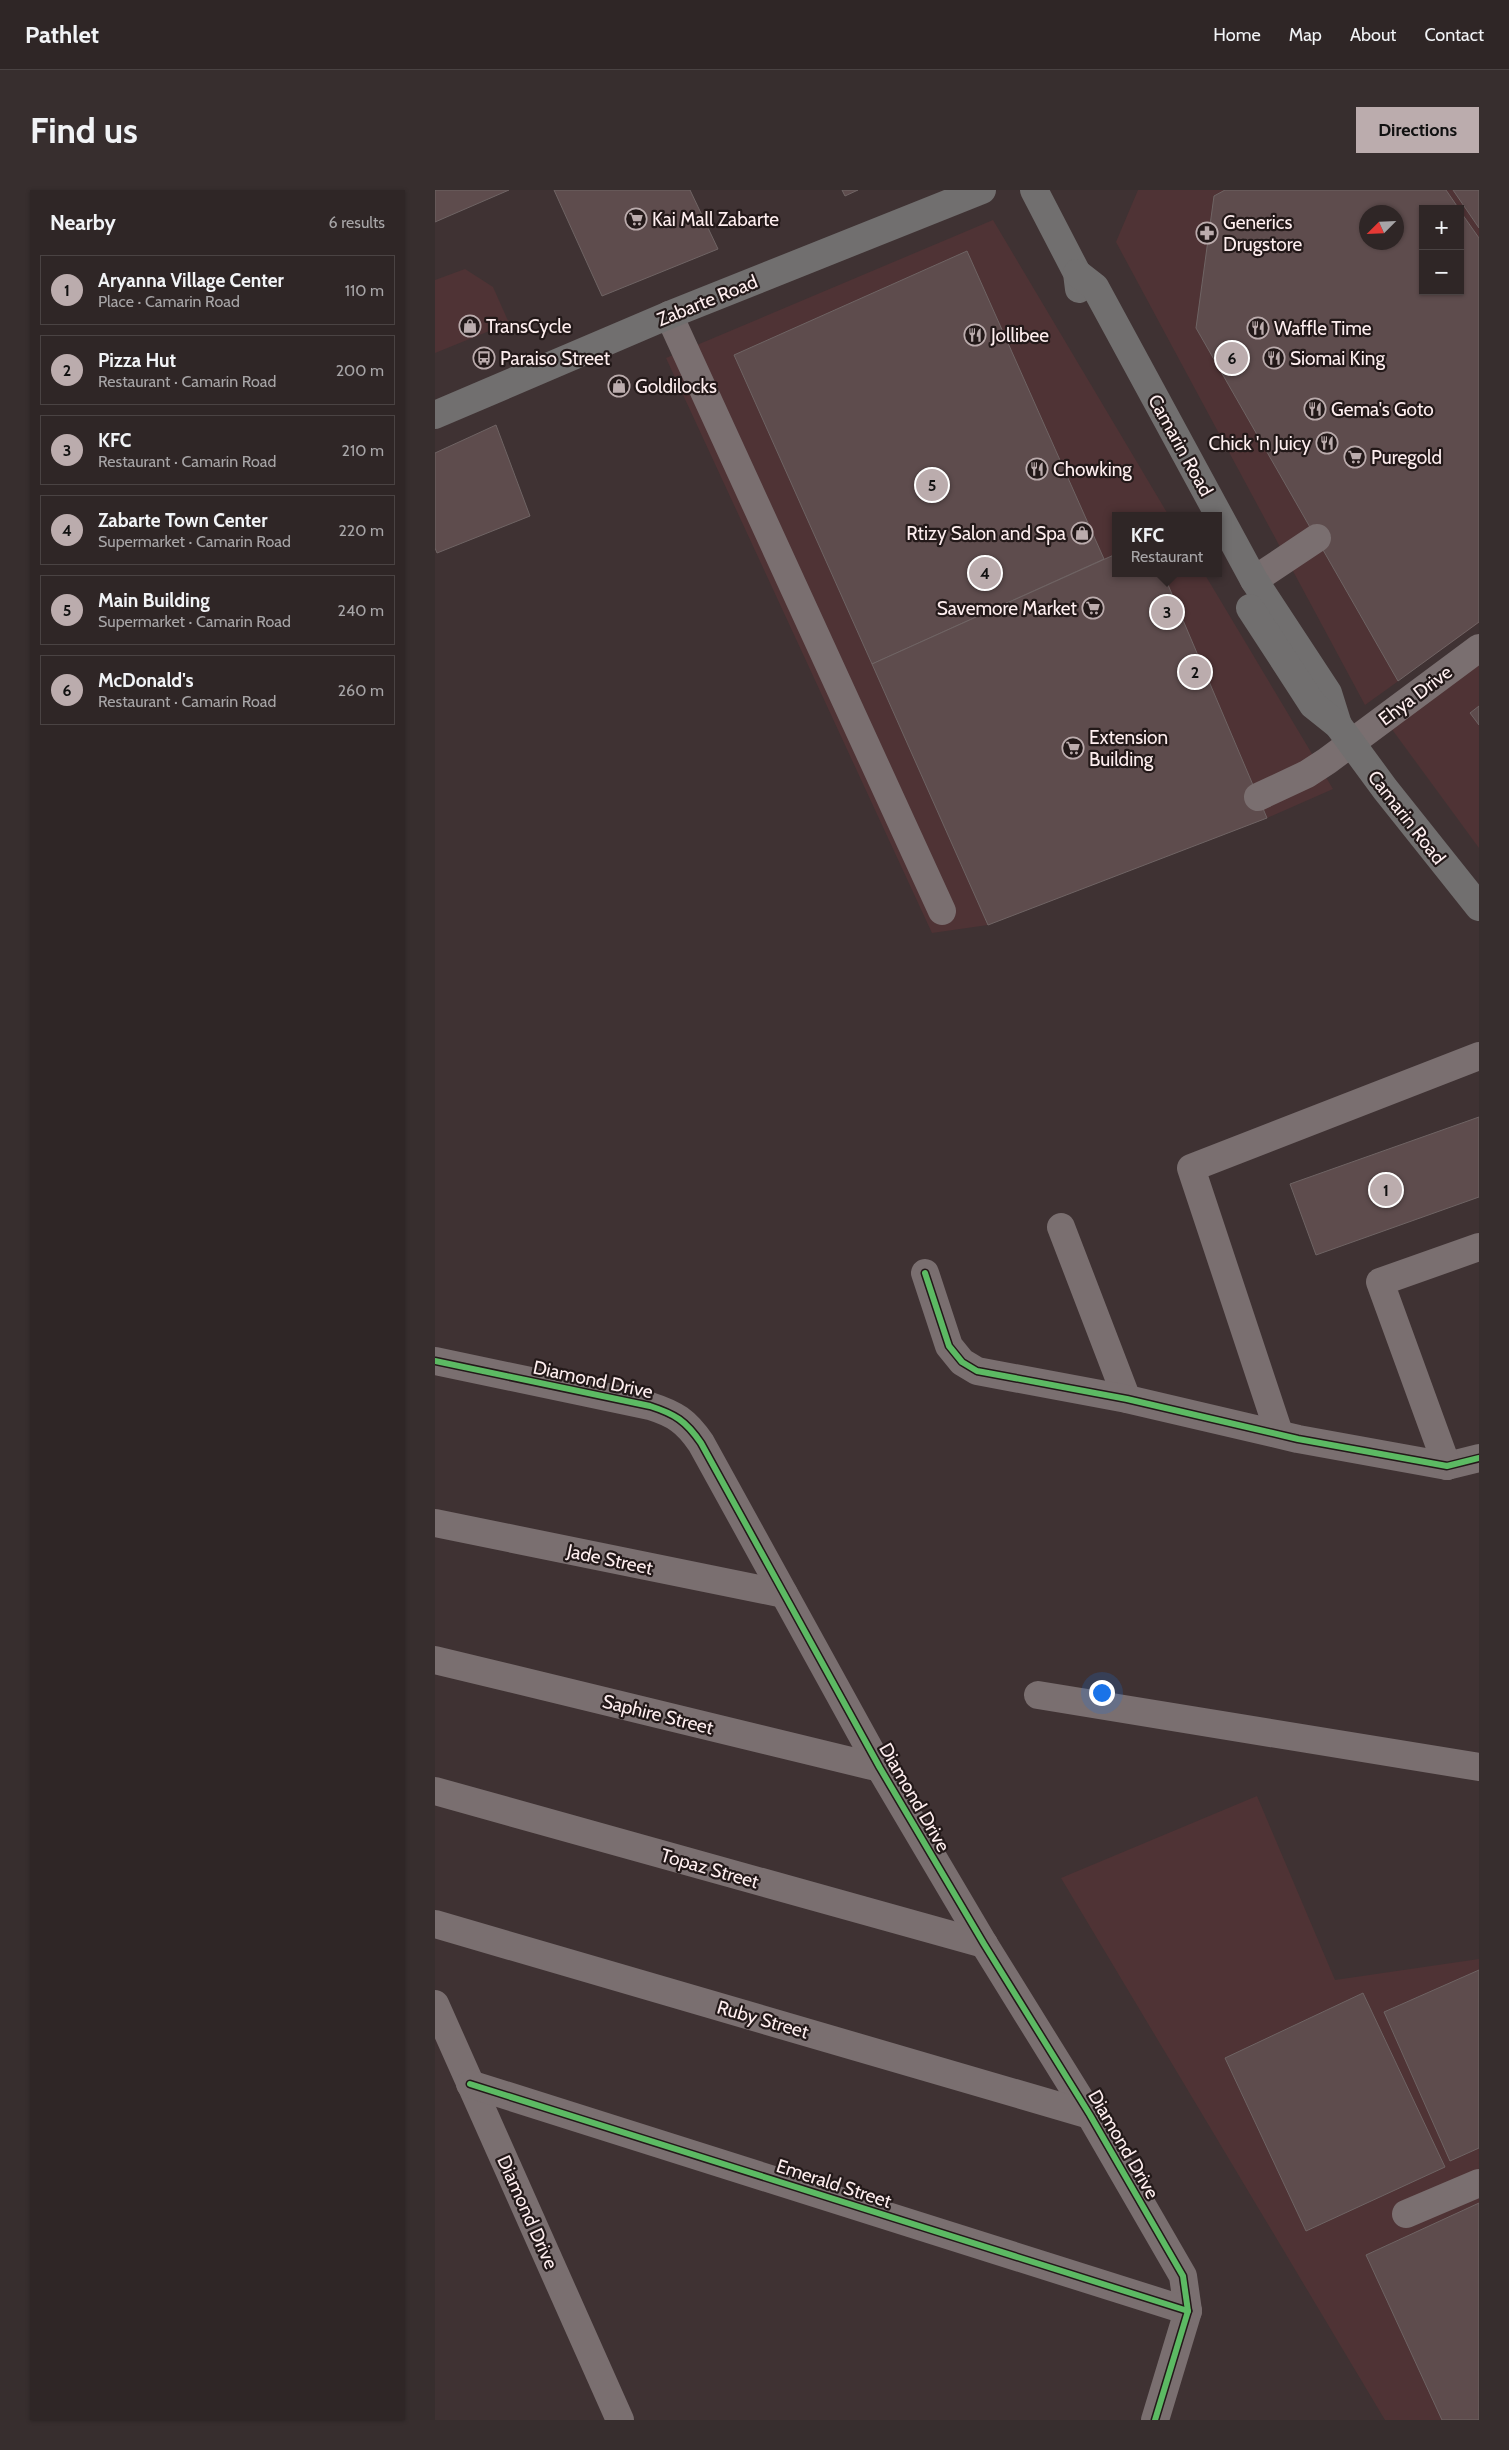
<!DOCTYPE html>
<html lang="en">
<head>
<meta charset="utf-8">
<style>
	body { margin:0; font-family:Cabin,sans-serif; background:#372e2e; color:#f1f3f6 }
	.controls { position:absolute; right:15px; top:15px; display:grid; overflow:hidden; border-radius:0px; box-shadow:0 1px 4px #0004 }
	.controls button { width:45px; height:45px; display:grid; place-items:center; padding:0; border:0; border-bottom:1px solid #4a4343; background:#2f2626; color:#f1f3f6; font:25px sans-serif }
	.compass { position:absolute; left:924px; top:15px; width:45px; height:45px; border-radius:50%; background:#2f2626; box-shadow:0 1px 4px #0004; rotate:246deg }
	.you { position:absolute; left:666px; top:1502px; width:18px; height:18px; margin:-12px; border:4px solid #fff; border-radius:50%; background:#1a73e8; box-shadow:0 0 0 8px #1a73e833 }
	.badge { display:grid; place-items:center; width:32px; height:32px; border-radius:50%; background:#bbacad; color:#111; font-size:16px; font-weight:700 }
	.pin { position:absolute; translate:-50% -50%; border:2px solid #fff; box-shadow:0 1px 5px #0006 }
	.popup { position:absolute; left:677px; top:322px; width:110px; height:65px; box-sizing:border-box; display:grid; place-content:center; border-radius:0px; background:#2f2626; filter:drop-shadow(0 1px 4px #0005); font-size:16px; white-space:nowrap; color:#a7a5a7 }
	.popup b { font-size:19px; color:#f1f3f6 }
	.popup::after { content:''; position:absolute; left:50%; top:100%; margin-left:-10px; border:10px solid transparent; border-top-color:#2f2626 }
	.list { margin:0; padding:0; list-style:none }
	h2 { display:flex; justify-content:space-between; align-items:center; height:65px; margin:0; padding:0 20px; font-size:21px }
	h2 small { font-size:16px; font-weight:400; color:#a7a5a7 }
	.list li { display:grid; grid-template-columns:32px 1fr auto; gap:15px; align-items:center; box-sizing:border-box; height:70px; margin:0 10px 10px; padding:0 10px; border:1px solid #4a4343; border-radius:0px }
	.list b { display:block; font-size:19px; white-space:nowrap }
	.list p { margin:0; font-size:16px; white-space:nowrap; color:#a7a5a7 }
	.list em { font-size:16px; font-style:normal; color:#a7a5a7 }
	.map { position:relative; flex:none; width:1044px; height:2230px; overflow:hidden; border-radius:0px }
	header { display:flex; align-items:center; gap:30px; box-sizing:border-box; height:70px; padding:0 25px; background:#2f2626; border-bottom:1px solid #4a4343 }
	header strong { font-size:24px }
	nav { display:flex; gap:28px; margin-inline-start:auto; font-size:18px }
	.intro { display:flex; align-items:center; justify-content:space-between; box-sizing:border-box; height:120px; padding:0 30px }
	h1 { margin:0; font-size:35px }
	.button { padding:12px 22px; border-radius:0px; background:#bbacad; color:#111; font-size:18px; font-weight:700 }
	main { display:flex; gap:30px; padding:0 30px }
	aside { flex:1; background:#2f2626; border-radius:0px; box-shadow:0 1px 4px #0004 }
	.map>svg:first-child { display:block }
	.built { fill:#4f3335; fill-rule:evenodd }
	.building { fill:#5e4c4d; stroke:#6f6464; fill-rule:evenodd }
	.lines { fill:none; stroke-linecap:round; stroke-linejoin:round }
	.minor { stroke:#7a6f70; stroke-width:28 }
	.major { stroke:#716f6f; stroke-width:28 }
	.cycleway-casing { stroke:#231919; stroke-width:9 }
	.cycleway { stroke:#5cba63; stroke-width:6 }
	.labels { text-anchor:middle; stroke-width:4.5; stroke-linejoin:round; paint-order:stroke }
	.poi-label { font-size:19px; fill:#feeeef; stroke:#231919; text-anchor:start }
	.street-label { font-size:19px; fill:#feeeef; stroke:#231919 }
</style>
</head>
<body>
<header>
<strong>Pathlet</strong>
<nav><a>Home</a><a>Map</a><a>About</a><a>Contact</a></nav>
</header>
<div class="intro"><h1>Find us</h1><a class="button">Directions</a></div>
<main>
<aside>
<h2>Nearby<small>6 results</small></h2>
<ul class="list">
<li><span class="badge">1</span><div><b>Aryanna Village Center</b><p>Place · Camarin Road</p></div><em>110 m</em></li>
<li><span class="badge">2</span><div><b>Pizza Hut</b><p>Restaurant · Camarin Road</p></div><em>200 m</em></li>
<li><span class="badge">3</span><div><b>KFC</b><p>Restaurant · Camarin Road</p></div><em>210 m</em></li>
<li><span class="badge">4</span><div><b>Zabarte Town Center</b><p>Supermarket · Camarin Road</p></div><em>220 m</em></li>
<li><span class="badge">5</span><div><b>Main Building</b><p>Supermarket · Camarin Road</p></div><em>240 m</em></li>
<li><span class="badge">6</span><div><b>McDonald's</b><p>Restaurant · Camarin Road</p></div><em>260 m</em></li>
</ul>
</aside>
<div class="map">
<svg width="1044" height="2230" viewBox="0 0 1044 2230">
	<rect width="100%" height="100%" fill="#3f3233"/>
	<!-- built -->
	<g class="built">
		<path d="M 703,0 L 1044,0 L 1044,433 L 930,515 L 681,52 ZM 988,19 L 1025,19 L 1025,101 L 988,101 ZM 932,22 L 962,22 L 962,52 L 932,52 Z"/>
		<path d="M 558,30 L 734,326 L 681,326 L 681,383 L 769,383 L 898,599 L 832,628 L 553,735 L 497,743 L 231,168 Z"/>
		<path d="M 30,79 L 58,97 L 74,133 L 0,163 L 0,90 Z"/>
		<path d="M 1044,472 L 1044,658 L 956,538 Z"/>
		<path d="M 822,1606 L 900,1790 L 1044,1769 L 1044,2230 L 950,2230 L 626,1688 Z"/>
	</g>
	<!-- building -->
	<g class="building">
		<path d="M 0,0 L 74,0 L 0,32 Z"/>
		<path d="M 119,0 L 255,0 L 283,59 L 167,106 Z"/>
		<path d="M 407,0 L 423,0 L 410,6 Z"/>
		<path d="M 790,0 L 1011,0 L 1024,19 L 988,19 L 988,101 L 1025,101 L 1025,21 L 1044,48 L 1044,432 L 963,491 L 761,138 L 779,6 ZM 932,22 L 962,22 L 962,52 L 932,52 Z"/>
		<path d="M 1018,0 L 1044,0 L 1044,38 Z"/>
		<path d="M 532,61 L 669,369 L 437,474 L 299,165 Z"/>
		<path d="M 61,235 L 95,326 L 2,363 L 0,358 L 0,263 Z"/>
		<path d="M 681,364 L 681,383 L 728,383 L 832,628 L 553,735 L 437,474 Z"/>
		<path d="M 1044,516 L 1044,535 L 1035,523 Z"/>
		<path d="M 1044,927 L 1044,1007 L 881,1065 L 855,994 Z"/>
		<path d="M 1044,1780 L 1044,1958 L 1015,1971 L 949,1822 Z"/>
		<path d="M 928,1803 L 1010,1977 L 871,2041 L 790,1868 Z"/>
		<path d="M 1044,2013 L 1044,2230 L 1007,2230 L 931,2065 Z"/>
	</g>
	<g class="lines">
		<!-- minor -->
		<g class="minor">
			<path d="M 234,125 L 507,721"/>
			<path d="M 819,390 L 882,348"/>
			<path d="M 823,607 L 872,584 L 892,571 L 1044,458"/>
			<path d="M 626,1037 L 692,1209"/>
			<path d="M 490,1083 L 514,1156 L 527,1172 L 542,1181 L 692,1209 L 863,1249 L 1012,1276 L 1044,1268"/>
			<path d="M 0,1171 L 215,1216 C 240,1224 251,1231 266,1253 L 445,1578 L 549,1754 L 655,1925 L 748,2086 L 753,2121 L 720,2230"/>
			<path d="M 844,1243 L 756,978 L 1044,866"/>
			<path d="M 1012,1276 L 945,1092 L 1044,1057"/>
			<path d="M 0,1333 L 349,1404"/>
			<path d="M 0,1470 L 445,1578"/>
			<path d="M 603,1505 L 1044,1577"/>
			<path d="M 0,1601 L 549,1754"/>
			<path d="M 0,1734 L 655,1925"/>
			<path d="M 0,1814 L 185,2230"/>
			<path d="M 35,1894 L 753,2121"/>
			<path d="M 971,2024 L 1044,1993"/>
		</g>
		<!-- major -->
		<g class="major">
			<path d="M 599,0 L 642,83 L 644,99"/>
			<path d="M 642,83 L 660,97 L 819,390 L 893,503 L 903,535"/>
			<path d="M 0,225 L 234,125 L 547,0"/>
			<path d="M 815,418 L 878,515 L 903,535 L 950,599 L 1044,717"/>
		</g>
		<!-- cycleway casing -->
		<g class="cycleway-casing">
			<g id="cycleway">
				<path d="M 490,1083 L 514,1156 L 527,1172 L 542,1181 L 692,1209 L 863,1249 L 1012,1276 L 1044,1268"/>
				<path d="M 0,1171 L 215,1216 C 240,1224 251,1231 266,1253 L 445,1578 L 549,1754 L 655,1925 L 748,2086 L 753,2121 L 720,2230"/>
				<path d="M 35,1894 L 753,2121"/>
			</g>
		</g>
		<!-- cycleway -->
		<use href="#cycleway" class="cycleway"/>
	</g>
	<!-- icons -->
	<defs>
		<g id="supermarket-ring" transform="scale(1.125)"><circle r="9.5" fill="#231919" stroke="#bbacad" stroke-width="1.5"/><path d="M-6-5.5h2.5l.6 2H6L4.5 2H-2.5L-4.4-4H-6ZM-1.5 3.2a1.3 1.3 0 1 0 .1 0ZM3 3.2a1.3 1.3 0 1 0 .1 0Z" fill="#bbacad"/></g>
		<g id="pharmacy-ring" transform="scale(1.125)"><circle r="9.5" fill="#231919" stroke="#bbacad" stroke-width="1.5"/><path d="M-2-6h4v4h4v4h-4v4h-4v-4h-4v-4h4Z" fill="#bbacad"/></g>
		<g id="shop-ring" transform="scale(1.125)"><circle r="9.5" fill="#231919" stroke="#bbacad" stroke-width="1.5"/><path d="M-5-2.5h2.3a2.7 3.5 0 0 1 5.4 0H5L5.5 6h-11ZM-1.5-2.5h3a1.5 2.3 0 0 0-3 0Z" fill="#bbacad"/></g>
		<g id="restaurant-ring" transform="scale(1.125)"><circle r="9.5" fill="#231919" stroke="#bbacad" stroke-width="1.5"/><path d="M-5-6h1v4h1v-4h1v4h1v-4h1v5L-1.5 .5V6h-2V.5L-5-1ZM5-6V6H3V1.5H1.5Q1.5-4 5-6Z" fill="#bbacad"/></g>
		<g id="bus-ring" transform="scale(1.125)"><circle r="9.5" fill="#231919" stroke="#bbacad" stroke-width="1.5"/><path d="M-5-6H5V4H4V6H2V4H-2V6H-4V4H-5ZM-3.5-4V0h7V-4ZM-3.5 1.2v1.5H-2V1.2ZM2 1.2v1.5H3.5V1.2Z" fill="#bbacad"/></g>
	</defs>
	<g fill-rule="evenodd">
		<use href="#supermarket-ring" x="201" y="29"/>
		<use href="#pharmacy-ring" x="772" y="43"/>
		<use href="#shop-ring" x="35" y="136"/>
		<use href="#restaurant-ring" x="823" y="138"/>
		<use href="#restaurant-ring" x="540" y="145"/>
		<use href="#bus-ring" x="49" y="168"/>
		<use href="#restaurant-ring" x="839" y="168"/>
		<use href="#shop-ring" x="184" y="196"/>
		<use href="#restaurant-ring" x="880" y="219"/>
		<use href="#restaurant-ring" x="892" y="253"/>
		<use href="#supermarket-ring" x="920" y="267"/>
		<use href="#restaurant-ring" x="602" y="279"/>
		<use href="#shop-ring" x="647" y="343"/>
		<use href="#supermarket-ring" x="658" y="418"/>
		<use href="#supermarket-ring" x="638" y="558"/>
	</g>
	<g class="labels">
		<!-- poi labels -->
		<g class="poi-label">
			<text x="217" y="36">Kai Mall Zabarte</text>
			<text x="788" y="39">Generics<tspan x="788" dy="22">Drugstore</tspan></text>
			<text x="51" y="143">TransCycle</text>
			<text x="839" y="145">Waffle Time</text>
			<text x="556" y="152">Jollibee</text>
			<text x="65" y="175">Paraiso Street</text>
			<text x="855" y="175">Siomai King</text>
			<text x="200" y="203">Goldilocks</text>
			<text x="896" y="226">Gema's Goto</text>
			<text x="876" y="260" text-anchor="end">Chick 'n Juicy</text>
			<text x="936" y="274">Puregold</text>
			<text x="618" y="286">Chowking</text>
			<text x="631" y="350" text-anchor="end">Rtizy Salon and Spa</text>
			<text x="642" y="425" text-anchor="end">Savemore Market</text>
			<text x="654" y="554">Extension<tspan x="654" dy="22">Building</tspan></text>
		</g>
		<!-- street labels -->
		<g class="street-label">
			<text transform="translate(272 110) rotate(-22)" y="7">Zabarte Road</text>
			<text transform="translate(746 255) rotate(61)" y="7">Camarin Road</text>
			<text transform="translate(980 505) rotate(-37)" y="7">Ehya Drive</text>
			<text transform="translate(972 627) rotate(52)" y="7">Camarin Road</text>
			<text transform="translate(158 1189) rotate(12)" y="7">Diamond Drive</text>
			<text transform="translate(175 1369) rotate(12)" y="7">Jade Street</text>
			<text transform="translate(223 1524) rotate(14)" y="7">Saphire Street</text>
			<text transform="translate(480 1607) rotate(60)" y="7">Diamond Drive</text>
			<text transform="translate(275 1678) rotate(16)" y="7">Topaz Street</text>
			<text transform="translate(328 1829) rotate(16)" y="7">Ruby Street</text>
			<text transform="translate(689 1954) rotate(60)" y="7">Diamond Drive</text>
			<text transform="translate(399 1993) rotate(18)" y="7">Emerald Street</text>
			<text transform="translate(93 2022) rotate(66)" y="7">Diamond Drive</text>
		</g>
	</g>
</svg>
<div class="controls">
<button>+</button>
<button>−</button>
</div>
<svg class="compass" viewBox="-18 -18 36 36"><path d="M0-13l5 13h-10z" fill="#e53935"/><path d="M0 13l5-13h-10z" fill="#a7a5a7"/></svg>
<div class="you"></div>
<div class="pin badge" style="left:951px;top:1000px">1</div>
<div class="pin badge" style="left:760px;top:482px">2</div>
<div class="pin badge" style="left:732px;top:422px">3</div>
<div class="popup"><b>KFC</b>Restaurant</div>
<div class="pin badge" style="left:550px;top:383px">4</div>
<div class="pin badge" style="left:497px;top:295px">5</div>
<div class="pin badge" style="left:797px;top:168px">6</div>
</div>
</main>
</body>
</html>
